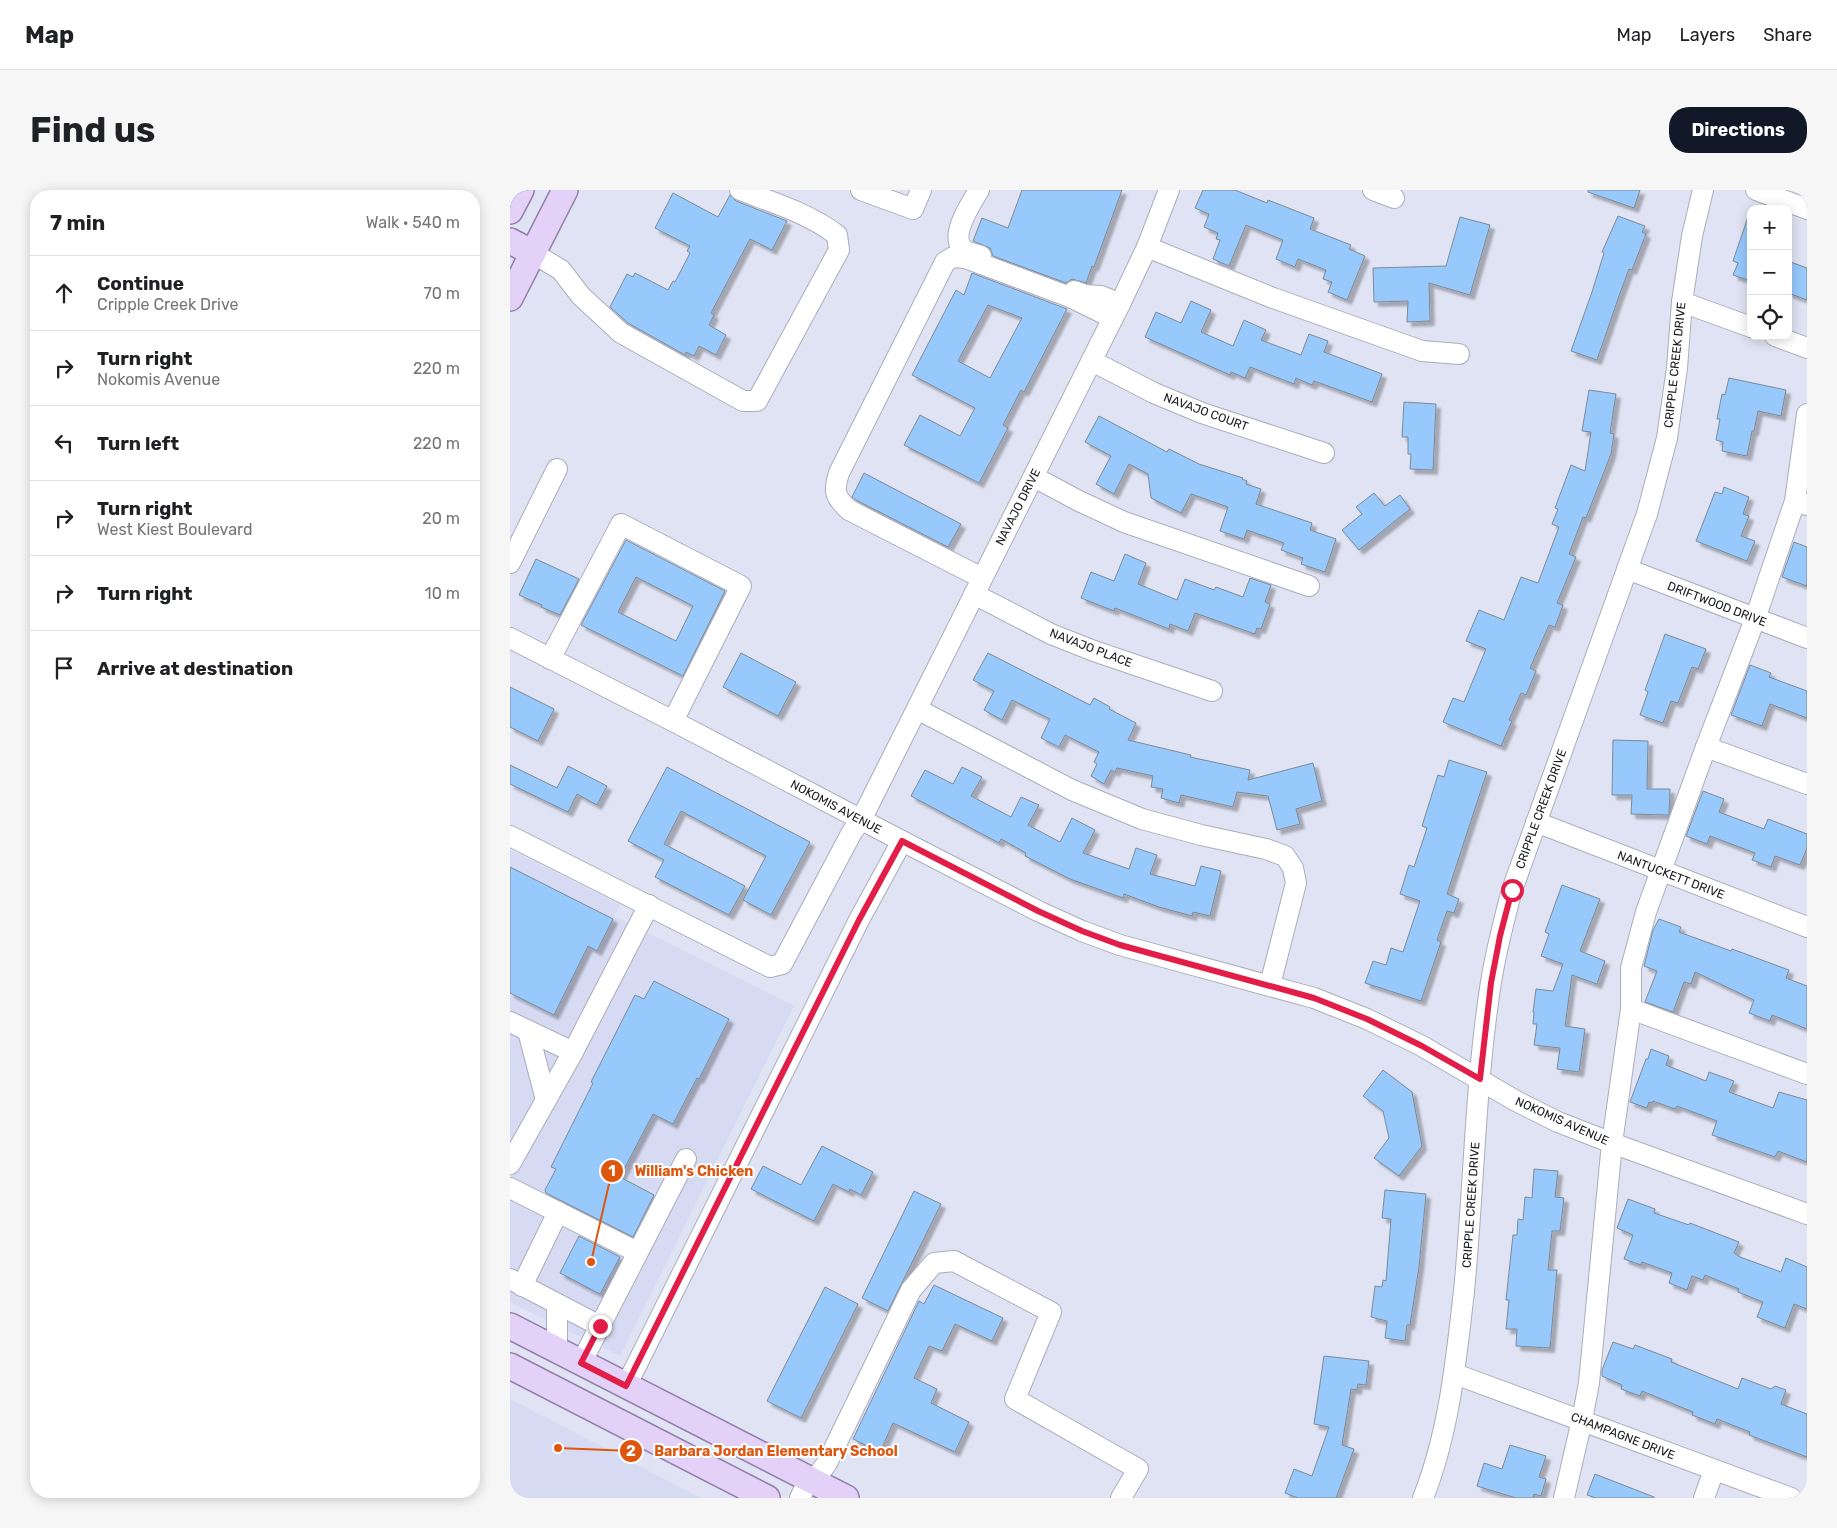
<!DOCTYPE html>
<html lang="en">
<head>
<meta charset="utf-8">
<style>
	body { margin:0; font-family:Rubik,sans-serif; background:#f6f6f6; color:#202124 }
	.controls { position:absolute; right:15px; top:15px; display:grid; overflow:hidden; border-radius:10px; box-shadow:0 2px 12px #0003 }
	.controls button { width:45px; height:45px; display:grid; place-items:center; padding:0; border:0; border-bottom:1px solid #e0e0e0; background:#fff; color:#202124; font:25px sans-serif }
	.stop { position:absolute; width:15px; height:15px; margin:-11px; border:4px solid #e11d48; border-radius:50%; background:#fff }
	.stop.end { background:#e11d48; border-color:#fff; box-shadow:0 1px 5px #0008 }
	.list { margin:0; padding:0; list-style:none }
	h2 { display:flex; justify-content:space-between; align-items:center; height:65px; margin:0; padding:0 20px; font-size:21px }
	h2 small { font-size:16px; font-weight:400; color:#757577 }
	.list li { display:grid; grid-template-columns:32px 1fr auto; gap:15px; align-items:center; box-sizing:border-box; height:75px; padding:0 20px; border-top:1px solid #e0e0e0 }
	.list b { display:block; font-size:19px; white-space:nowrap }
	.list p { margin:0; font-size:16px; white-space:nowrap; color:#757577 }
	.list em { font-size:16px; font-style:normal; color:#757577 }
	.icon { flex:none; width:28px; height:28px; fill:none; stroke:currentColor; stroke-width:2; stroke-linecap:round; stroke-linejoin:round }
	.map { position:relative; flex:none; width:1297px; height:1308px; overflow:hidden; border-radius:20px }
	header { display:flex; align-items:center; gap:30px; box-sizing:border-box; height:70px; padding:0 25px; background:#fff; border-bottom:1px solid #e0e0e0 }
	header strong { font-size:24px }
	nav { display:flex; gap:28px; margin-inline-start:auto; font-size:18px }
	.intro { display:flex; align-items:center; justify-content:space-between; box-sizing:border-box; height:120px; padding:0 30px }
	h1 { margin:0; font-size:35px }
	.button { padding:12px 22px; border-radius:20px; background:#111827; color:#fff; font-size:18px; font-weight:700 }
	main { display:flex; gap:30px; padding:0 30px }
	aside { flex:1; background:#fff; border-radius:20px; box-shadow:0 2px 12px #0003 }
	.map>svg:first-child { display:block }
	.built { fill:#d6daf2 }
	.building { fill:#97c9fd; stroke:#7d8995; fill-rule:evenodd; filter:url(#shadow) }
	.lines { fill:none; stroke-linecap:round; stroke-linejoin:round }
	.minor-casing { stroke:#aaadbc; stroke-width:22 }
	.major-casing { stroke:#927ea9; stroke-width:28 }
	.minor { stroke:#fff; stroke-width:20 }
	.major { stroke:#e4d1f7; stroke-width:25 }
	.route { stroke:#e11d48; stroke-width:6 }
	.labels { text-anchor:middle; stroke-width:4; stroke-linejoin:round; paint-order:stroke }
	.street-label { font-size:12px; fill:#1b1c21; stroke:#fff }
	.leader { fill:none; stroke:#de560d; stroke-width:2 }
	.callout-dot { fill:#de560d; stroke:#fff; stroke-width:2 }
	.mark-label { font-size:15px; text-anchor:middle; font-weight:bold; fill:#fff }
	.callout-label { font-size:14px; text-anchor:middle; font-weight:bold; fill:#de560d; stroke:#fff; stroke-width:4; stroke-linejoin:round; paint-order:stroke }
</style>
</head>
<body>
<header>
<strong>Map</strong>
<nav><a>Map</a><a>Layers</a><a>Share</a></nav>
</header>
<div class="intro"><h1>Find us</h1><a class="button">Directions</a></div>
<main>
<aside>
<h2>7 min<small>Walk · 540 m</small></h2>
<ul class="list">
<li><svg class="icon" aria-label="ahead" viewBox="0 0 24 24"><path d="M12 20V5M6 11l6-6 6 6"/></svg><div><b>Continue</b><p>Cripple Creek Drive</p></div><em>70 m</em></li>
<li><svg class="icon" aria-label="right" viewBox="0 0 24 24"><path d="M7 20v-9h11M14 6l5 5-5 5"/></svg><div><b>Turn right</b><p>Nokomis Avenue</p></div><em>220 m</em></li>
<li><svg class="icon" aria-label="left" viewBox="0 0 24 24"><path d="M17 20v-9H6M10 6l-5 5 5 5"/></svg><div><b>Turn left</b></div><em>220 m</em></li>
<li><svg class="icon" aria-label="right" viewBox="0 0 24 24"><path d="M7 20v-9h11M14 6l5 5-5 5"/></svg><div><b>Turn right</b><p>West Kiest Boulevard</p></div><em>20 m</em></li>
<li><svg class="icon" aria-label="right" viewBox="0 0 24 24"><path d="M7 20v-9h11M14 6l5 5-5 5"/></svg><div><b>Turn right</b></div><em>10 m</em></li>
<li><svg class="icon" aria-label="arrive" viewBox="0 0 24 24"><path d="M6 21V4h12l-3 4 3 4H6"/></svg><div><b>Arrive at destination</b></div></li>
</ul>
</aside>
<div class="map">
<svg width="1297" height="1308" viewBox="0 0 1297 1308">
	<defs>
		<filter id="shadow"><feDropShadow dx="4.5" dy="4.5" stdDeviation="1" flood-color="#0004"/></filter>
	</defs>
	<rect width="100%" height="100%" fill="#e0e3f3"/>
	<!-- built -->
	<g class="built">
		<path d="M 0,660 L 110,715 L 104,726 L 284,816 L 110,1166 L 0,1112 Z"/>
		<path d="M 0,1209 L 191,1308 L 0,1308 Z"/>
	</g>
	<!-- building -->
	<g class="building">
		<path d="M 512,0 L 612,0 L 584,77 L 582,76 L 576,93 L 562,89 L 556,93 L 483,66 L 480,58 L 463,51 L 472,28 L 498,38 Z"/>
		<path d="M 693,0 L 725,0 L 757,13 L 758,10 L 804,28 L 800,39 L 841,55 L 839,59 L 855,66 L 837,110 L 818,102 L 822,92 L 813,89 L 816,80 L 788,69 L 785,77 L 766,69 L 773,50 L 736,35 L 719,76 L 703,69 L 710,50 L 706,49 L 708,43 L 694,37 L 699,24 L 685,18 Z"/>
		<path d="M 1078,0 L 1130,0 L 1124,18 L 1078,2 Z"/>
		<path d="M 163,3 L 208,27 L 220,5 L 226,11 L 277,31 L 262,60 L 240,49 L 201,123 L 204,125 L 199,135 L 216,145 L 206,165 L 189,156 L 184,166 L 176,162 L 175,165 L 118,133 L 100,117 L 117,84 L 123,87 L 125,83 L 158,100 L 163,91 L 165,92 L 180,63 L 177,61 L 180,56 L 145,38 Z"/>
		<path d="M 1108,26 L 1135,36 L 1132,42 L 1136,44 L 1122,80 L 1119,79 L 1109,106 L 1087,170 L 1061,161 L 1082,102 L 1094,63 L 1092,62 Z"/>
		<path d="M 950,27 L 980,35 L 960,105 L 919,93 L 920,131 L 897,132 L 898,111 L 864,112 L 863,78 L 936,76 Z"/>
		<path d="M 1238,27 L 1241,28 L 1241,91 L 1223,85 L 1228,73 L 1223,71 Z"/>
		<path d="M 1278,71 L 1297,78 L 1297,110 L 1278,103 Z"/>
		<path d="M 462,83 L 557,119 L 514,202 L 511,200 L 493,235 L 498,238 L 469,293 L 394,255 L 410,225 L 450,246 L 465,218 L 402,185 L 446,100 L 454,105 ZM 478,115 L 512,128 L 480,188 L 448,171 Z"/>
		<path d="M 681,111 L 701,120 L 691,142 L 723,156 L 734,130 L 756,140 L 751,150 L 791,165 L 799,144 L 818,151 L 814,162 L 872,184 L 862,212 L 804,191 L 802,195 L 786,188 L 784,194 L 740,177 L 735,188 L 721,182 L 720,185 L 635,147 L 646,122 L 671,133 Z"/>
		<path d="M 1219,188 L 1276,200 L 1271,226 L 1248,221 L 1244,241 L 1242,241 L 1237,266 L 1212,261 L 1213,252 L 1206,250 L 1210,229 L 1207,229 L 1212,204 L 1215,205 Z"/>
		<path d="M 1079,200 L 1106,204 L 1100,243 L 1104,244 L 1101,264 L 1076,328 L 1073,327 L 1059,364 L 1066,367 L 1047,413 L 1053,415 L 1045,437 L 1039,435 L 1020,478 L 1026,481 L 1016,505 L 1011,503 L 999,530 L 1002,531 L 991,556 L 933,532 L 943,508 L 954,512 L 976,459 L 956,451 L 969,420 L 994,430 L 1011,387 L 1028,393 L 1049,337 L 1042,334 L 1048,319 L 1045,318 L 1061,275 L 1075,281 L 1081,242 L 1072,241 Z"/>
		<path d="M 894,212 L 926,214 L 923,280 L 900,279 L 901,264 L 898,264 L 898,247 L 892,247 Z"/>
		<path d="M 589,226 L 657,262 L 659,259 L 689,274 L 733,288 L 732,289 L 737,291 L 736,294 L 751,299 L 746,314 L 802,333 L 800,340 L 826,349 L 815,382 L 791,374 L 793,368 L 771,360 L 774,353 L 737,340 L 734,349 L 710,341 L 718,317 L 681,304 L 671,323 L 641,308 L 638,284 L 619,274 L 604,304 L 586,294 L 601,266 L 575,252 Z"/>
		<path d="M 354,283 L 451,334 L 438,357 L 346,310 L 342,307 Z"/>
		<path d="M 1214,297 L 1239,307 L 1233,324 L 1239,326 L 1231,346 L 1245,351 L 1237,371 L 1186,351 L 1205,302 L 1212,304 Z"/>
		<path d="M 864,303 L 875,316 L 890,305 L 900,319 L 849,360 L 832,340 L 852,324 L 846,317 Z"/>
		<path d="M 116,350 L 215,401 L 173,486 L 71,435 ZM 126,387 L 183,416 L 166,451 L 108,422 Z"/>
		<path d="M 1284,352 L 1297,357 L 1297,396 L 1272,387 Z"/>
		<path d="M 615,364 L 636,373 L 628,394 L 667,410 L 675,389 L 704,400 L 706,397 L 733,407 L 740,388 L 761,395 L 755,412 L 760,414 L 751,439 L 747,438 L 745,444 L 685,423 L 678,441 L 660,434 L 659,439 L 605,418 L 604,421 L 571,408 L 581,382 L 604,391 Z"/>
		<path d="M 26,369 L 69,389 L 50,425 L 31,417 L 32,415 L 9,405 Z"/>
		<path d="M 1155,444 L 1196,459 L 1188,479 L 1182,477 L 1168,513 L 1161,511 L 1153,533 L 1130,525 L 1138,502 L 1135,500 Z"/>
		<path d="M 231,463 L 286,492 L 268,526 L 213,497 Z"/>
		<path d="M 478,463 L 580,515 L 584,508 L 600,517 L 599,519 L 626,533 L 618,550 L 681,565 L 680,567 L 740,580 L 738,590 L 803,573 L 812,611 L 786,619 L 790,634 L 767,640 L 758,606 L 727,602 L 723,617 L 671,605 L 669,613 L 651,608 L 653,599 L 641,597 L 643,586 L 607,578 L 605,582 L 601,580 L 594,594 L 581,586 L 587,574 L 584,572 L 589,562 L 555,545 L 549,557 L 531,548 L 540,529 L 502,510 L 492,530 L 474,520 L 484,501 L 463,490 Z"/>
		<path d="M 1240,475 L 1261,483 L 1259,487 L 1297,501 L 1297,528 L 1260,514 L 1252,536 L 1221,525 Z"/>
		<path d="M 0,497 L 44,519 L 28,551 L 0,537 Z"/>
		<path d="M 1103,550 L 1138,551 L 1137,599 L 1160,599 L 1159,625 L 1121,624 L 1122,605 L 1102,605 Z"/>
		<path d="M 939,570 L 977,582 L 937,704 L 949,709 L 944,723 L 937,721 L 927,750 L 931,752 L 911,811 L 855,793 L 863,771 L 876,775 L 881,758 L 893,762 L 910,711 L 890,704 L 899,675 L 904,677 L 917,638 L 912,636 L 928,585 L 934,587 Z"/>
		<path d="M 0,575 L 47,598 L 58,576 L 97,596 L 87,615 L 67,604 L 58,622 L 0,594 Z"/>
		<path d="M 157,577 L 300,652 L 261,725 L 233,710 L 256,666 L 171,621 L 154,654 L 235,696 L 219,725 L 145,687 L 154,670 L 118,651 Z"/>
		<path d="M 452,577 L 472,587 L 461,606 L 501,627 L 511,607 L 529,615 L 518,635 L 550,652 L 562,628 L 585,640 L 573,663 L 619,679 L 626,658 L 647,665 L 640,684 L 685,696 L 691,676 L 711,681 L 700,726 L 683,722 L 682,726 L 649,717 L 614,704 L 613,708 L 560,689 L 515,666 L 516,663 L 491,649 L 489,653 L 401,606 L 415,580 L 443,594 Z"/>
		<path d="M 1193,601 L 1214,609 L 1209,622 L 1254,639 L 1258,629 L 1297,644 L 1297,658 L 1290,675 L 1265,666 L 1261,677 L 1242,670 L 1245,663 L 1200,646 L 1197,654 L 1176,646 Z"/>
		<path d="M 0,677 L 103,729 L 87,761 L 78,756 L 44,825 L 0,803 Z"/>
		<path d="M 1052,695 L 1090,709 L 1070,761 L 1095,771 L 1087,794 L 1062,785 L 1055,836 L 1075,839 L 1069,882 L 1047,879 L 1050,858 L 1024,855 L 1027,834 L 1023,834 L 1024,822 L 1023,822 L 1026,799 L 1043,801 L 1053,774 L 1031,766 L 1039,744 L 1035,742 Z"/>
		<path d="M 1149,729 L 1171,737 L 1169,742 L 1221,761 L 1222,759 L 1279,780 L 1276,788 L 1297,796 L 1297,839 L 1262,825 L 1260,831 L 1239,823 L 1244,810 L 1185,782 L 1181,794 L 1174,792 L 1163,822 L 1135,812 L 1147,781 L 1134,776 L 1143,740 Z"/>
		<path d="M 144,791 L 219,829 L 189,889 L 187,888 L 163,934 L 143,924 L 110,987 L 144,1005 L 123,1047 L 36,1003 L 35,1000 L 46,979 L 41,977 L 83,893 L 81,892 L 125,805 L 134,809 Z"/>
		<path d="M 1141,859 L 1159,866 L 1156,875 L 1196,891 L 1199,882 L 1224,891 L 1219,902 L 1263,918 L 1269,902 L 1297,910 L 1297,972 L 1268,961 L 1265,967 L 1202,945 L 1207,931 L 1167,916 L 1165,919 L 1143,911 L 1142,913 L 1139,912 L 1137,918 L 1120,912 L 1136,869 L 1138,869 Z"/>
		<path d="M 873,880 L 902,902 L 912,956 L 889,986 L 864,968 L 879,948 L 873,921 L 853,906 Z"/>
		<path d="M 312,956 L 363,982 L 351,1005 L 340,999 L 339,1002 L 323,994 L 304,1031 L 241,999 L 253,976 L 291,995 Z"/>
		<path d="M 1024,979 L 1048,981 L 1045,1007 L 1054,1008 L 1050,1041 L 1042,1041 L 1038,1080 L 1047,1080 L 1040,1158 L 1006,1156 L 1007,1139 L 996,1139 L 999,1110 L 996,1110 L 1003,1045 L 1007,1045 L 1008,1029 L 1013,1030 L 1015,1007 L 1022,1008 Z"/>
		<path d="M 875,1000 L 916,1004 L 909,1077 L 900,1135 L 897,1135 L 895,1151 L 875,1148 L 877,1131 L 861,1127 L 865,1096 L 872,1097 L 873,1090 L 876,1091 L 881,1029 L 872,1028 Z"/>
		<path d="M 404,1001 L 431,1014 L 378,1121 L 352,1108 Z"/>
		<path d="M 1118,1009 L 1145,1019 L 1144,1023 L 1179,1035 L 1180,1033 L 1229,1052 L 1224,1063 L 1230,1067 L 1271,1082 L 1276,1068 L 1297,1077 L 1297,1119 L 1284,1114 L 1275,1138 L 1247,1127 L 1253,1112 L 1228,1102 L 1229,1099 L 1195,1085 L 1193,1090 L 1182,1086 L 1177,1100 L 1159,1093 L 1162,1083 L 1132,1072 L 1131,1075 L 1114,1069 L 1123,1045 L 1107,1038 Z"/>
		<path d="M 69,1046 L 110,1067 L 90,1104 L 50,1083 Z"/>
		<path d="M 424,1095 L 493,1128 L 482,1151 L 445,1134 L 432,1161 L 419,1156 L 404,1188 L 427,1199 L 421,1213 L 459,1232 L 445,1262 L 383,1233 L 370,1262 L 343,1249 L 409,1111 L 414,1114 Z"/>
		<path d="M 315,1097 L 348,1114 L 291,1228 L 257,1211 Z"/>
		<path d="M 1103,1152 L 1123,1159 L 1125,1155 L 1162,1169 L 1161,1172 L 1228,1199 L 1232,1188 L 1261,1199 L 1265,1196 L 1276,1200 L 1271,1214 L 1297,1224 L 1297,1267 L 1239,1245 L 1240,1242 L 1207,1229 L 1205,1234 L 1182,1225 L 1183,1222 L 1132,1201 L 1130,1206 L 1111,1199 L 1112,1195 L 1092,1186 L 1092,1180 Z"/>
		<path d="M 814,1166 L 859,1171 L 856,1195 L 848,1194 L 847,1200 L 841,1199 L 832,1255 L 844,1259 L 826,1308 L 788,1308 L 775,1303 L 784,1279 L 802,1286 L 819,1237 L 804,1234 Z"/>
		<path d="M 1000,1255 L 1036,1266 L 1029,1287 L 1036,1289 L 1031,1306 L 1024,1304 L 1023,1308 L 1006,1308 L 967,1296 L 974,1273 L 992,1279 Z"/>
		<path d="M 1085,1284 L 1144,1307 L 1144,1308 L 1086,1308 L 1077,1305 Z"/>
	</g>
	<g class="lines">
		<!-- minor casing -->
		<g class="minor-casing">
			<g id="minor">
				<path d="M 351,0 L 403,19 L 411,0"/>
				<path d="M 469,0 C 461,14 439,45 453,59 C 457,63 466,64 471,66"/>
				<path d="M 863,0 L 884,8"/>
				<path d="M 1246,0 L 1297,19"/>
				<path d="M 637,57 L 763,108 L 912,161 L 949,164"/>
				<path d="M 23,63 L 51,80 L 71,106 L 111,143 L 233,211 L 247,211 L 329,60 L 327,45 C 298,23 264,13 230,0"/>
				<path d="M 564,101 L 575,105 L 591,106 L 610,114"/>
				<path d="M 1172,112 L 1241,137"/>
				<path d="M 1265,146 L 1297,158"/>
				<path d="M 582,171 L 644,203 L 692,223 L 814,263"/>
				<path d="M 524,287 L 569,311 L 614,332 L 799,396"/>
				<path d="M 1285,311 L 1297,224"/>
				<path d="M 0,373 L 47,279"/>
				<path d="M 1117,379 L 1297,448"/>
				<path d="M 472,388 L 339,320 C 325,307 323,302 329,283 L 435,72 L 443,67 L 455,68 L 560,107 L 603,128"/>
				<path d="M 464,404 L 541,444 L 584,461 L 702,501"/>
				<path d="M 0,448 L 163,531 L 392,651 L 528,721 L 572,741 L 610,755 L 804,808 L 857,829 L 912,856 L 1006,911 L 1048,932 L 1102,953 L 1297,1024"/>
				<path d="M 40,469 L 111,334 L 231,396 L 163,531"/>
				<path d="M 407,519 L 562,600 L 632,629 L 691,645 L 756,659 L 775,666 L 783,678 L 786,693 L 760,795"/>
				<path d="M 1196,557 L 1297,594"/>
				<path d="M 1026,632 L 1297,737"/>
				<path d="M 0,646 L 260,777 L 272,774 L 342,642 L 351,630 L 610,114 L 637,57 L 659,0"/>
				<path d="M 1121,819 L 1297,884"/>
				<path d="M 0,832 L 63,862 L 0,974"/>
				<path d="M 18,841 L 36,910"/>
				<path d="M 63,862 L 139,715"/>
				<path d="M 0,998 L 127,1062"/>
				<path d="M 0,1089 L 90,1136"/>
				<path d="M 12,1096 L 48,1022"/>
				<path d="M 47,1159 L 47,1114"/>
				<path d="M 71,1173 L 176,969"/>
				<path d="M 945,1184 L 1281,1308"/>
				<path d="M 116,1196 L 349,730 L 392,651"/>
				<path d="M 290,1308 L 299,1289 L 309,1284 L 317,1273 L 401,1100 L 424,1073 L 444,1071 L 541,1122 L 505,1209 L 628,1279 L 611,1308"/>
				<path d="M 913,1308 C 939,1243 946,1171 954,1101 C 964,998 965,894 981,792 C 986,761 994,730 1002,700 L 1137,324 L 1157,248 L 1167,178 L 1172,112 L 1182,46 L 1193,0"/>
				<path d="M 1054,1308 L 1072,1230 L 1079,1193 L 1102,953 L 1121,819 L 1121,778 L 1136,722 L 1196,557 L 1245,429 L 1285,311 L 1297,315"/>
				<path d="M 1194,1308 L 1204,1280"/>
			</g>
		</g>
		<!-- major casing -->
		<g class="major-casing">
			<g id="major">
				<path d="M 0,21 L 11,0"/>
				<path d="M 0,51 L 23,63"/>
				<path d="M 0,108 L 55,0"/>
				<path d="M 0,1136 L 336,1308"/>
				<path d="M 0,1176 L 257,1308"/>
			</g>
		</g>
		<!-- minor -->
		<use href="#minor" class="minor"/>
		<!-- major -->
		<use href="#major" class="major"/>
	</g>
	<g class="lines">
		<!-- route -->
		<path class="route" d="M 90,1136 L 71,1173 L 116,1196 L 349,730 L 392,651 L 528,721 L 572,741 L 610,755 L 804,808 L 857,829 L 912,856 L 970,889 L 981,793 L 990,746 L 1002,700"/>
	</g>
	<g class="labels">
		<!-- street labels -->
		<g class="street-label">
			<text transform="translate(1165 175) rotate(-84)" y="4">CRIPPLE CREEK DRIVE</text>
			<text transform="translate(696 222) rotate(20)" y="4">NAVAJO COURT</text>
			<text transform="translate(508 317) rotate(-63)" y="4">NAVAJO DRIVE</text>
			<text transform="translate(1207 414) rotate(21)" y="4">DRIFTWOOD DRIVE</text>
			<text transform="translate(581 458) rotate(21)" y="4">NAVAJO PLACE</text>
			<text transform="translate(326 617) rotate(28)" y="4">NOKOMIS AVENUE</text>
			<text transform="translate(1031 619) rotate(-70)" y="4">CRIPPLE CREEK DRIVE</text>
			<text transform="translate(1161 685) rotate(21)" y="4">NANTUCKETT DRIVE</text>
			<text transform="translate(1052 931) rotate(24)" y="4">NOKOMIS AVENUE</text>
			<text transform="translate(961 1015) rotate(-86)" y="4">CRIPPLE CREEK DRIVE</text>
			<text transform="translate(1113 1246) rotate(21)" y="4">CHAMPAGNE DRIVE</text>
		</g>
	</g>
	<!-- callouts -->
	<path class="leader" d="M81 1072L102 981M48 1258L121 1261"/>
	<g class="callout-dot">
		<circle cx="81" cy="1072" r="5"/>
		<circle cx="48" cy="1258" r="5"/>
		<circle cx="102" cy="981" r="12"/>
		<circle cx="121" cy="1261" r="12"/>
	</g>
	<g class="mark-label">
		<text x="102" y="986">1</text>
		<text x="121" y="1266">2</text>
	</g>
	<g class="callout-label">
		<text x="184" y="986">William's Chicken</text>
		<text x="266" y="1266">Barbara Jordan Elementary School</text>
	</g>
</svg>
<div class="controls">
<button>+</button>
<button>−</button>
<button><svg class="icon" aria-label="locate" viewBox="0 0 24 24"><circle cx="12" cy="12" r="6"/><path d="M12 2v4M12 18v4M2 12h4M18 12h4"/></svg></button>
</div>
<div class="stop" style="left:1002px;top:700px"></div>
<div class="stop end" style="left:90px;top:1136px"></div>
</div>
</main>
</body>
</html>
